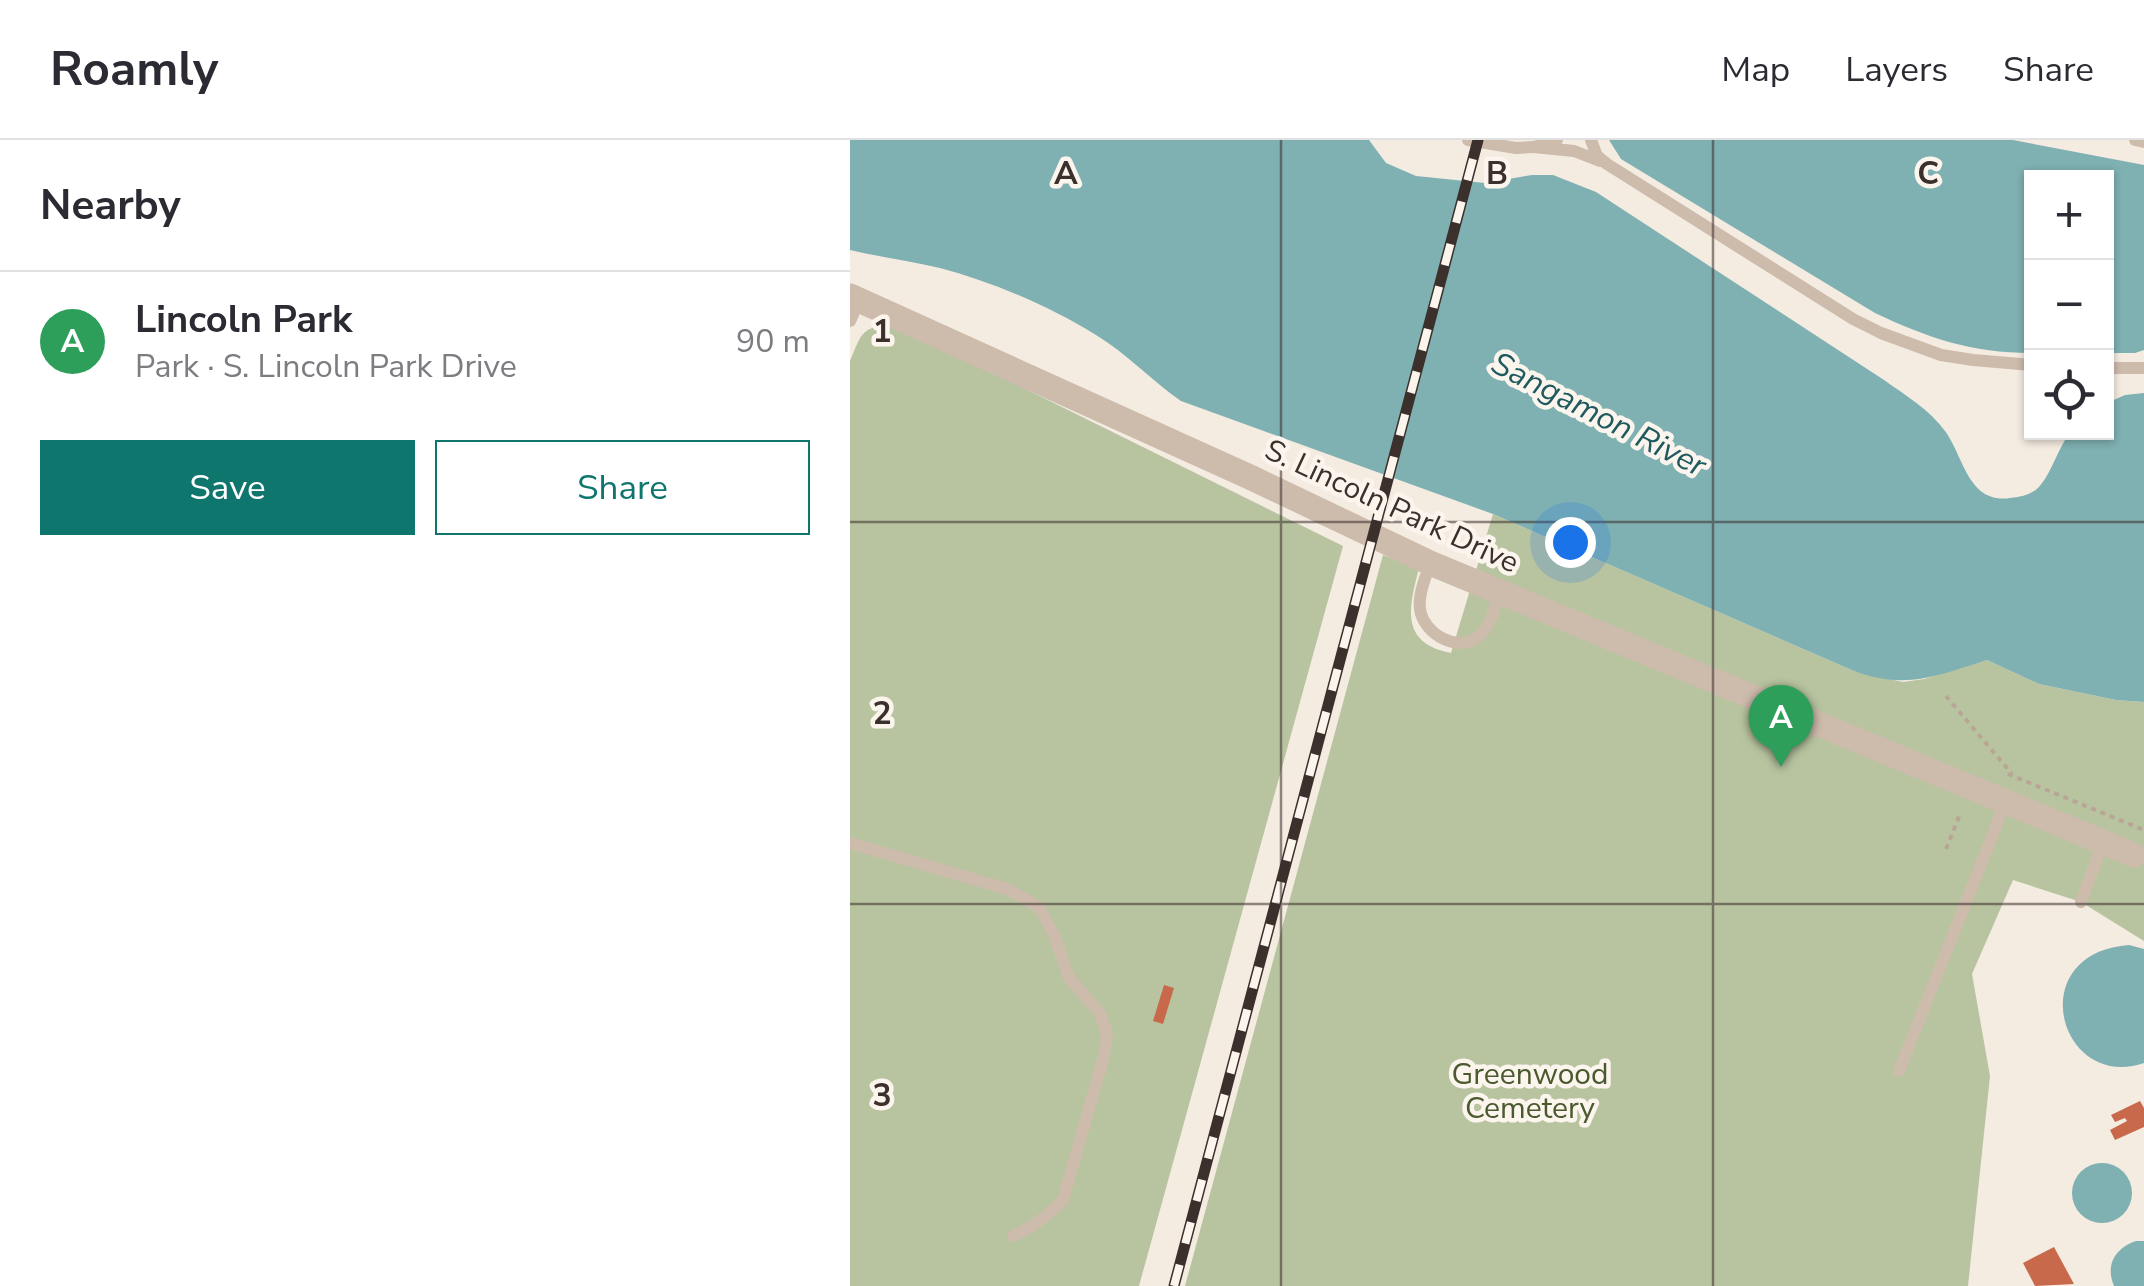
<!DOCTYPE html>
<html lang="en">
<head>
<meta charset="utf-8">
<style>
	body { margin:0; font-family:"Nunito Sans",sans-serif; background:#f7f7f7; color:#2b2b33 }
	.controls { position:absolute; right:30px; top:30px; display:grid; overflow:hidden; border-radius:0px; box-shadow:0 2px 8px #0004 }
	.controls button { width:90px; height:90px; display:grid; place-items:center; padding:0; border:0; border-bottom:2px solid #e1e1e2; background:#fff; color:#2b2b33; font:50px sans-serif }
	.you { position:absolute; left:720px; top:402px; width:35px; height:35px; margin:-25px; border:8px solid #fff; border-radius:50%; background:#1a73e8; box-shadow:0 0 0 15px #1a73e833 }
	.badge { display:grid; place-items:center; width:65px; height:65px; border-radius:50%; background:#0f766e; color:#fff; font-size:32px; font-weight:700 }
	.pin { position:absolute; translate:-50% -82px; filter:drop-shadow(0 2px 5px #0008) }
	.pin::after { content:''; position:absolute; top:52px; width:35px; height:30px; background:inherit; clip-path:polygon(0 0,100% 0,50% 100%) }
	.list { margin:0; padding:0; list-style:none }
	h2 { display:flex; justify-content:space-between; align-items:center; height:130px; margin:0; padding:0 40px; font-size:42px }
	h2 small { font-size:32px; font-weight:400; color:#7c7c81 }
	.list li { display:grid; grid-template-columns:65px 1fr auto; gap:30px; align-items:center; box-sizing:border-box; height:140px; padding:0 40px; border-top:2px solid #e1e1e2 }
	.list b { display:block; font-size:38px; white-space:nowrap }
	.list p { margin:0; font-size:32px; white-space:nowrap; color:#7c7c81 }
	.list em { font-size:32px; font-style:normal; color:#7c7c81 }
	.actions { display:flex; gap:20px; padding:30px 40px }
	.actions a { flex:1; padding:22px 0; border:2px solid #0f766e; border-radius:0px; text-align:center; font-size:35px; color:#0f766e }
	.actions .main { background:#0f766e; color:#fff }
	.icon { flex:none; width:55px; height:55px; fill:none; stroke:currentColor; stroke-width:2; stroke-linecap:round; stroke-linejoin:round }
	.map { position:relative; flex:none; width:1294px; height:1146px; overflow:hidden }
	header { display:flex; align-items:center; gap:60px; box-sizing:border-box; height:140px; padding:0 50px; background:#fff; border-bottom:2px solid #e1e1e2 }
	header strong { font-size:48px }
	nav { display:flex; gap:55px; margin-inline-start:auto; font-size:35px }
	main { display:flex }
	aside { flex:1; background:#fff }
	.map>svg:first-child { display:block }
	.green { fill:#b8c4a0 }
	.water { fill:#7fb0b2 }
	.building { fill:#c8694b }
	.lines { fill:none; stroke-linecap:round; stroke-linejoin:round }
	.path { stroke:#b9a596; stroke-width:4; stroke-dasharray:5 5; stroke-linecap:butt }
	.lane { stroke:#cdbbac; stroke-width:12 }
	.street { stroke:#cdbbac; stroke-width:25 }
	.rail-casing { stroke:#3b302b; stroke-width:11 }
	.rail { stroke:#fbf5ee; stroke-width:8; stroke-dasharray:22; stroke-linecap:butt }
	.grid { fill:none; stroke:#3b302b; stroke-width:2.5; stroke-opacity:0.55 }
	.labels { text-anchor:middle; stroke-width:9; stroke-linejoin:round; paint-order:stroke }
	.street-label { font-size:30px; fill:#3b302b; stroke:#fbf5ee }
	.park-label { font-size:30px; fill:#4a5a2e; stroke:#fbf5ee }
	.water-label { font-size:32px; font-style:italic; fill:#1f5a5e; stroke:#fbf5ee }
	.grid-label { font-size:32px; text-anchor:middle; font-weight:bold; fill:#3b302b; stroke:#fbf5ee; stroke-width:9; stroke-linejoin:round; paint-order:stroke }
</style>
</head>
<body>
<header>
<strong>Roamly</strong>
<nav><a>Map</a><a>Layers</a><a>Share</a></nav>
</header>
<main>
<aside>
<h2>Nearby<small></small></h2>
<ul class="list">
<li><span class="badge" style="background:#2e9e5b">A</span><div><b>Lincoln Park</b><p>Park · S. Lincoln Park Drive</p></div><em>90 m</em></li>
</ul>
<div class="actions"><a class="main">Save</a><a>Share</a></div>
</aside>
<div class="map">
<svg width="1294" height="1146" viewBox="0 0 1294 1146">
	<rect width="100%" height="100%" fill="#f4ebe1"/>
	<!-- green -->
	<g class="green">
		<path d="M 39,185 L 50,187 L 493,406 L 289,1146 L 0,1146 L 0,221 C 11,196 10,187 39,185 Z"/>
		<path d="M 643,374 L 1004,531 L 1053,542 L 1074,539 L 1137,520 L 1189,544 L 1266,560 L 1294,562 L 1294,801 L 1231,762 L 1163,740 L 1122,834 L 1140,936 L 1118,1146 L 335,1146 L 533,415 L 569,428 C 559,467 549,503 601,513 Z"/>
	</g>
	<!-- water -->
	<g class="water">
		<path d="M 0,0 L 519,0 L 536,23 L 566,36 L 635,43 L 682,35 L 703,35 L 746,52 L 1034,240 C 1055,255 1080,270 1095,291 C 1114,317 1118,364 1160,358 C 1171,357 1181,355 1189,347 C 1203,331 1207,309 1220,293 L 1256,292 L 1257,263 L 1275,255 L 1294,253 L 1294,562 L 1266,560 L 1189,544 L 1137,520 C 1086,536 1057,550 1004,531 L 643,374 L 331,261 C 302,241 276,213 246,195 C 199,166 143,142 90,128 C 61,121 30,117 0,110 Z"/>
		<path d="M 759,0 L 1163,0 L 1294,25 L 1294,210 L 1285,213 L 1257,213 L 1256,38 L 1182,38 L 1181,213 C 1122,213 1078,198 1025,173 L 771,19 Z"/>
		<path d="M 1279,805 L 1294,809 L 1294,923 C 1209,952 1171,813 1279,805 Z"/>
		<circle cx="1252" cy="1053" r="30"/>
		<path d="M 1286,1101 L 1294,1101 L 1294,1146 L 1264,1146 C 1255,1125 1265,1108 1286,1101 Z"/>
	</g>
	<!-- building -->
	<g class="building">
		<path d="M 314,845 L 324,848 L 313,884 L 303,881 Z"/>
		<path d="M 1290,961 L 1294,968 L 1294,987 L 1265,1000 L 1260,990 L 1277,981 L 1275,978 L 1265,982 L 1261,975 Z"/>
		<path d="M 1204,1107 L 1224,1144 L 1185,1146 L 1173,1123 Z"/>
	</g>
	<g class="lines">
		<!-- path -->
		<g class="path">
			<path d="M 1096,556 L 1162,634"/>
			<path d="M 1158,634 L 1294,690"/>
			<path d="M 1096,709 L 1111,672"/>
		</g>
		<!-- lane -->
		<g class="lane">
			<path d="M 618,0 L 666,8 L 684,7"/>
			<path d="M 707,0 L 684,7 L 724,11 L 750,21"/>
			<path d="M 741,0 L 747,16 L 757,24 L 1003,179 L 1031,193 L 1091,215 L 1123,220 L 1182,225"/>
			<path d="M 1285,0 L 1294,2"/>
			<path d="M 0,181 L 10,159"/>
			<path d="M 1256,228 L 1294,228"/>
			<path d="M 580,423 C 576,437 568,454 570,469 C 573,494 610,515 630,495 C 642,484 645,466 649,452"/>
			<path d="M 0,703 L 157,749 L 189,767 L 205,797 L 219,838 L 250,873 L 257,893 L 254,916 L 213,1060 C 198,1076 183,1087 163,1096"/>
			<path d="M 1231,762 L 1253,702"/>
			<path d="M 1049,931 L 1156,661"/>
		</g>
		<!-- street -->
		<path class="street" d="M 0,156 L 402,338 L 580,423 L 1284,715"/>
		<!-- rail casing -->
		<g class="rail-casing">
			<path id="rail" d="M 324,1146 L 628,0"/>
		</g>
		<!-- rail -->
		<use href="#rail" class="rail"/>
	</g>
	<!-- grid -->
	<path class="grid" d="M 431,0 L 431,1146M 863,0 L 863,1146M 0,382 L 1294,382M 0,764 L 1294,764"/>
	<g class="labels">
		<!-- street labels -->
		<g class="street-label">
			<text transform="translate(542 366) rotate(25)" y="10">S. Lincoln Park Drive</text>
		</g>
		<!-- park labels -->
		<g class="park-label">
			<text x="680" y="944">Greenwood<tspan x="680" dy="34">Cemetery</tspan></text>
		</g>
		<!-- water labels -->
		<g class="water-label">
			<text transform="translate(749 274) rotate(27)" y="11">Sangamon River</text>
		</g>
	</g>
	<g class="grid-label">
		<text x="216" y="44">A</text>
		<text x="647" y="44">B</text>
		<text x="1078" y="44">C</text>
		<text x="32" y="202">1</text>
		<text x="32" y="584">2</text>
		<text x="32" y="966">3</text>
	</g>
</svg>
<div class="controls">
<button>+</button>
<button>−</button>
<button><svg class="icon" aria-label="locate" viewBox="0 0 24 24"><circle cx="12" cy="12" r="6"/><path d="M12 2v4M12 18v4M2 12h4M18 12h4"/></svg></button>
</div>
<div class="you"></div>
<div class="pin badge" style="left:931px;top:627px;background:#2e9e5b">A</div>
</div>
</main>
</body>
</html>
